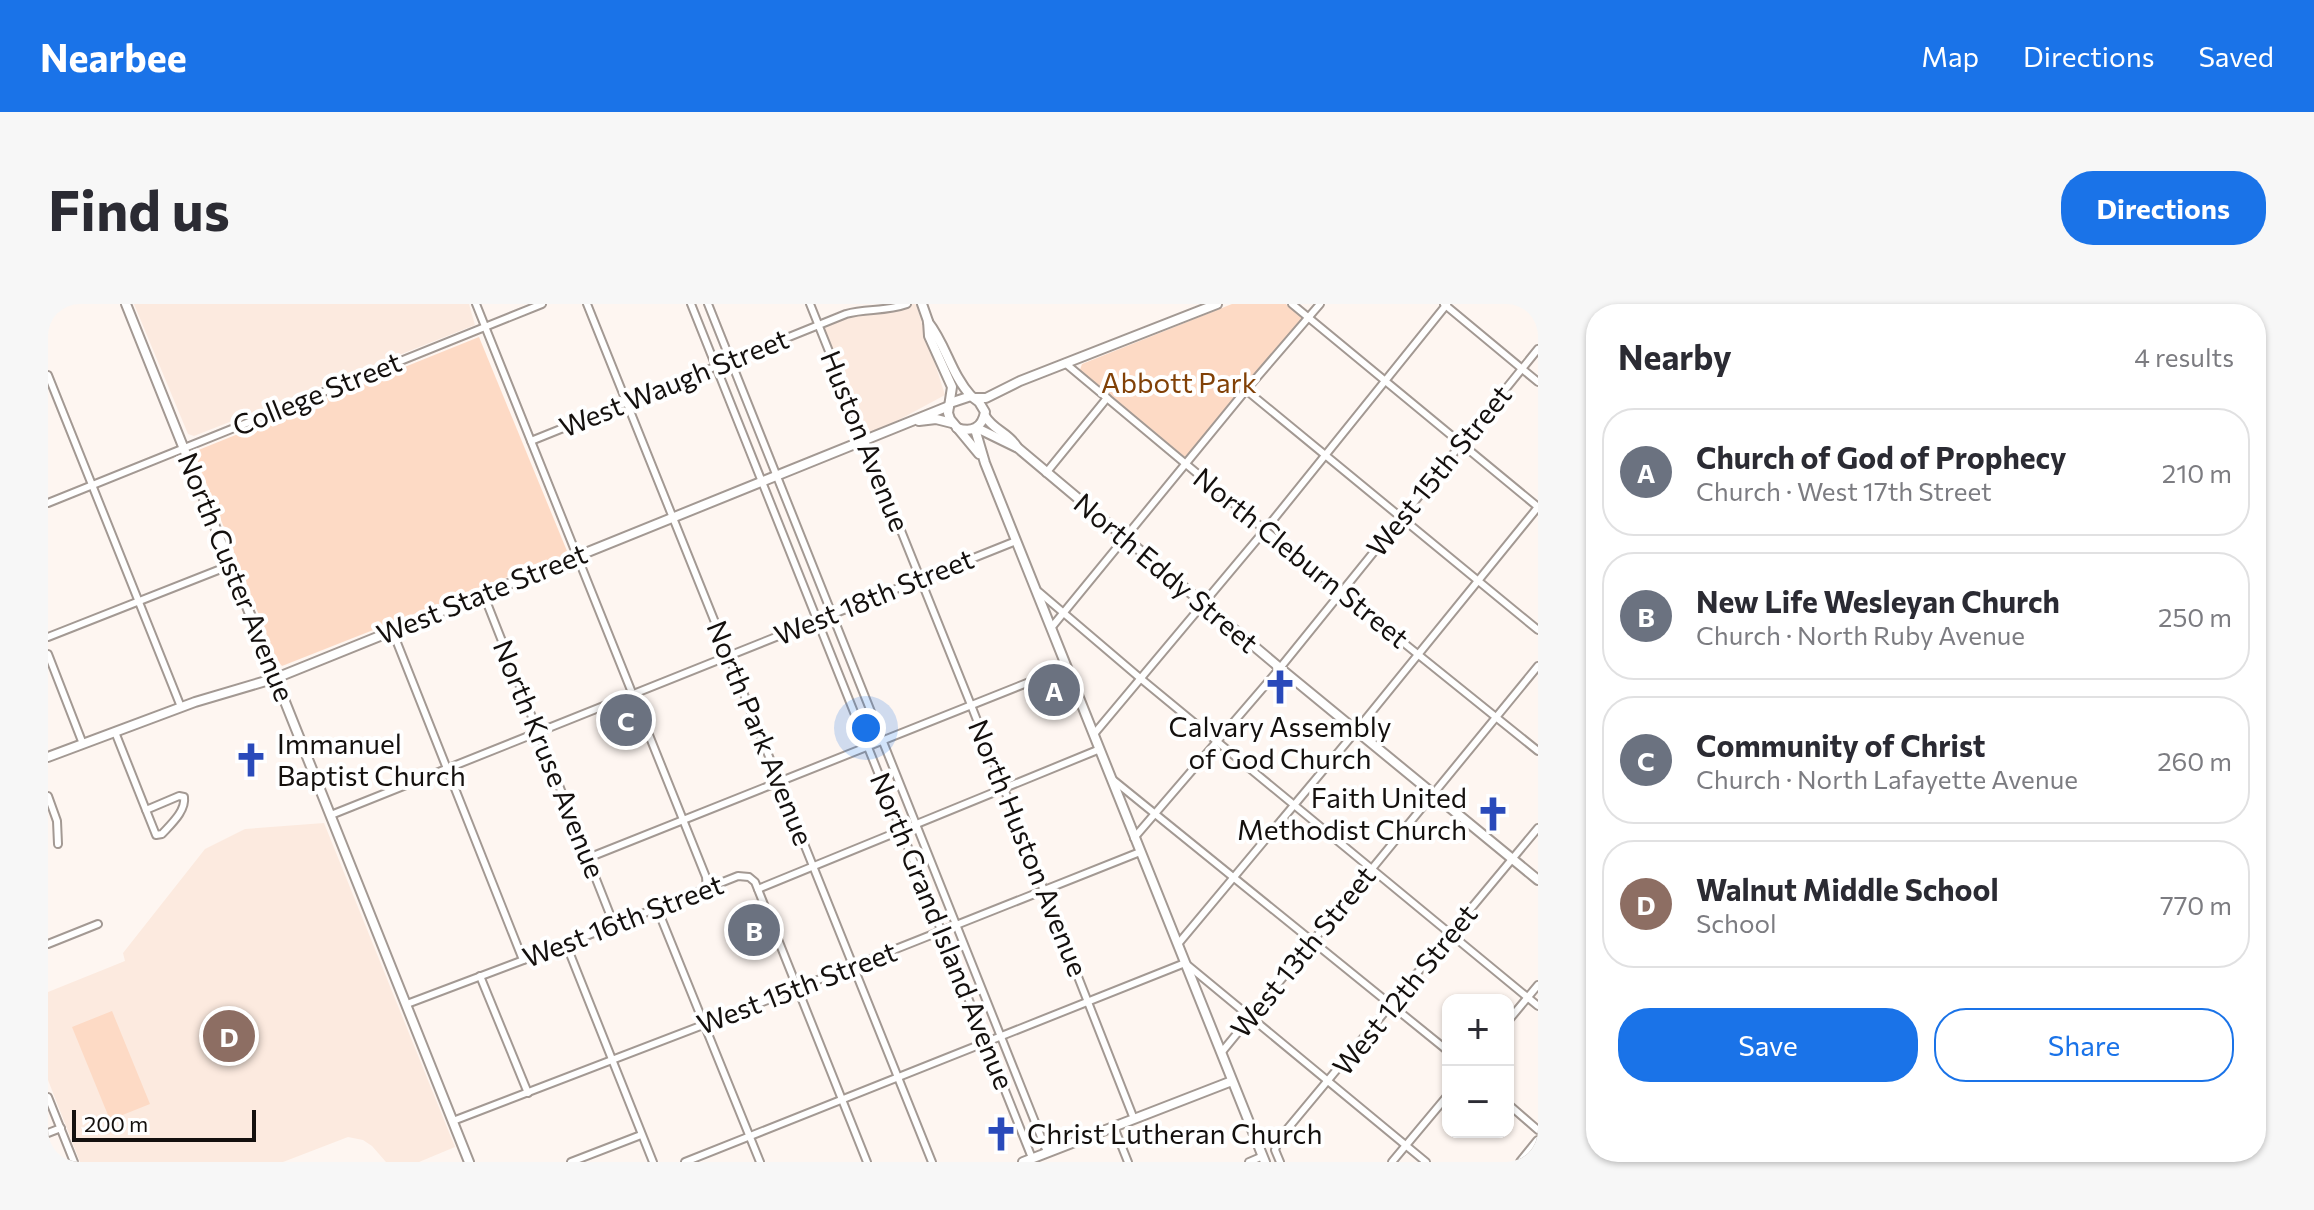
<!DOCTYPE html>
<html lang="en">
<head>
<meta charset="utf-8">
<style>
	body { margin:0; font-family:Commissioner,sans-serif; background:#f7f7f7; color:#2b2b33 }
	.controls { position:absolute; right:24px; bottom:24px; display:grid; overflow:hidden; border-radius:16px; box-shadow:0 2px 6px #0004 }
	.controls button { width:72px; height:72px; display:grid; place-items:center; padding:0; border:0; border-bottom:2px solid #e1e1e2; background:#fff; color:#2b2b33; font:40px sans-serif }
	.scale { position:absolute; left:24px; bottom:20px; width:184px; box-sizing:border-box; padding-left:8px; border:4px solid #14100e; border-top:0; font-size:22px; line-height:28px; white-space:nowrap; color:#14100e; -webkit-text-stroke:6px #fff; paint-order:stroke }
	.you { position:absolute; left:818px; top:424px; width:28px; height:28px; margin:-20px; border:6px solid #fff; border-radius:50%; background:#1a73e8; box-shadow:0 0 0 12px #1a73e833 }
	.badge { display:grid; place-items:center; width:52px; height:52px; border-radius:50%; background:#1a73e8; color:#fff; font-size:26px; font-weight:700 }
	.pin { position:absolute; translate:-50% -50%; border:4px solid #fff; box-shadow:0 2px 8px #0006 }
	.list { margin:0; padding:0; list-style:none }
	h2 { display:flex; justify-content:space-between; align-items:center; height:104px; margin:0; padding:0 32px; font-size:34px }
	h2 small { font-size:26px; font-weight:400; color:#7c7c81 }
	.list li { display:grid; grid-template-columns:52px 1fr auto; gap:24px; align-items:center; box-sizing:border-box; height:128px; margin:0 16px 16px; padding:0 16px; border:2px solid #e1e1e2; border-radius:32px }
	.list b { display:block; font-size:30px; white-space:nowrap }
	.list p { margin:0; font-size:26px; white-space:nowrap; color:#7c7c81 }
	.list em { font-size:26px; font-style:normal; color:#7c7c81 }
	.actions { display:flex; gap:16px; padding:24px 32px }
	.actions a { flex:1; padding:18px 0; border:2px solid #1a73e8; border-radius:32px; text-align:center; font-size:28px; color:#1a73e8 }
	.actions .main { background:#1a73e8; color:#fff }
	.map { position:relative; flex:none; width:1490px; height:858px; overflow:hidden; border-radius:32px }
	header { display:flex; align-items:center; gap:48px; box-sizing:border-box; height:112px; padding:0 40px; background:#1a73e8; color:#fff }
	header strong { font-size:38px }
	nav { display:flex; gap:44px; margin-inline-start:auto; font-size:28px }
	.intro { display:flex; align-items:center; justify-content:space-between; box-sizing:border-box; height:192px; padding:0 48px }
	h1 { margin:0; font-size:56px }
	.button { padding:20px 36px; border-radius:32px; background:#1a73e8; color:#fff; font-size:28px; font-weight:700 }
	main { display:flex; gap:48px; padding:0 48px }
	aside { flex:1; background:#fff; border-radius:32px; box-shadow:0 2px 6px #0004 }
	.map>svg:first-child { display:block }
	.built { fill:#fceadf }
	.green { fill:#fddac5 }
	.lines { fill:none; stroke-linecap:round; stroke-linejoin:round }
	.street-casing { stroke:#a39993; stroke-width:10 }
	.secondary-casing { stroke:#a39993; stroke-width:12 }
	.street { stroke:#fff; stroke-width:6 }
	.secondary { stroke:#fff; stroke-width:8 }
	.labels { text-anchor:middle; stroke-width:8; stroke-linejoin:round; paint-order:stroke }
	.street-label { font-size:28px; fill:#14100e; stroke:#fff }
	.park-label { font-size:28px; fill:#814107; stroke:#fff }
	.poi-label { font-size:28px; fill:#14100e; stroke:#fff; text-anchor:start }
</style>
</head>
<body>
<header>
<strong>Nearbee</strong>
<nav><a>Map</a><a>Directions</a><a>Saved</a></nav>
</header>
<div class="intro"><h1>Find us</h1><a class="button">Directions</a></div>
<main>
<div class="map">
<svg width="1490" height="858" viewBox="0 0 1490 858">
	<rect width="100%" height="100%" fill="#fef6f1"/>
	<!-- built -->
	<g class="built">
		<path d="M 86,0 L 421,0 L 427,21 L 146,132 L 140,130 Z"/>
		<path d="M 833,0 L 868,0 L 897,91 L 819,133 L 775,23 Z"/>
		<path d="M 276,519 L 407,843 L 371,858 L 338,858 L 324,842 L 315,836 L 300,833 L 235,858 L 32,858 L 0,776 L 0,688 L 77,657 L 75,649 L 157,545 L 197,525 Z"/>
	</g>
	<!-- green -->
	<g class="green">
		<path d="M 1184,0 L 1238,0 L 1254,14 L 1138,154 L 1032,66 L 1034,60 Z"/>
		<path d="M 431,33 L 519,247 L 518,250 L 234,362 L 229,356 L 147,151 L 148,147 Z"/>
		<path d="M 64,707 L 102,800 L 62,816 L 24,723 Z"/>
	</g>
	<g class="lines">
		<!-- street casing -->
		<g class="street-casing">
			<g id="street">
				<path d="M 428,0 L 658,573 L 659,585"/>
				<path d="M 539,0 L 884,858"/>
				<path d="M 643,0 L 984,854"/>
				<path d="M 660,0 L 999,848"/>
				<path d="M 762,0 L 923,401 L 1086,815"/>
				<path d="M 1244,0 L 1490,203"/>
				<path d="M 1396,0 L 1490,78"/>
				<path d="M 1017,59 L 1254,257 L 1490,447"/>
				<path d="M 0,71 L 133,403"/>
				<path d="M 1198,86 L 1490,326"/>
				<path d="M 483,137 L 798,10 C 818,4 837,8 859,0"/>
				<path d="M 998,169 L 1059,94"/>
				<path d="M 0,199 L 494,0"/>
				<path d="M 991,288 L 1092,374 L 1490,702"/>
				<path d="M 435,289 L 563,613 L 564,622"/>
				<path d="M 1003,324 L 1198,86 L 1272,0"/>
				<path d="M 344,326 L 475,656"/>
				<path d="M 0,333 L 183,261"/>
				<path d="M 0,350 L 35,440"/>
				<path d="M 67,428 L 98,506"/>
				<path d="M 1046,430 L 1217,226 L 1399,0"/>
				<path d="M 1064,475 L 1400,747"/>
				<path d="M 0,492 L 9,517 L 10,540"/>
				<path d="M 131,492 L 136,493 C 138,507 123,520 114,530 L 108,531 L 98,506 Z"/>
				<path d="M 283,511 L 968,237"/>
				<path d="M 1086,534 L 1232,364 L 1490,45"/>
				<path d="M 540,554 L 1019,363"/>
				<path d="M 710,585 L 1052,445"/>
				<path d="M 609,604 L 712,858"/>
				<path d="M 0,640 L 50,620"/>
				<path d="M 518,640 L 605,858"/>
				<path d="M 1130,640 L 1308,427 L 1490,203"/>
				<path d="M 432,672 L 480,789"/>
				<path d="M 359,700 L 518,640 L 690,572 L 701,573 L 707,578 L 819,858"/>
				<path d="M 1460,717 L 1490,681"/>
				<path d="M 1173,749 L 1490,362"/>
				<path d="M 0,793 L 26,858"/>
				<path d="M 1460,800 L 1490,826"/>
				<path d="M 405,817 L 702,703 L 1092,548"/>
				<path d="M 1066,823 L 1080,858"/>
				<path d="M 0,829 L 13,824"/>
				<path d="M 523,858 L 593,831"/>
				<path d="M 637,858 L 1137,659 L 1378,858"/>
				<path d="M 1201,858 L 1215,852"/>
				<path d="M 1232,858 L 1227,846 L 1231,835 L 1490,524"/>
				<path d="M 1344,858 L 1400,791"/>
			</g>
		</g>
		<!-- secondary casing -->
		<g class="secondary-casing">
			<g id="secondary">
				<path d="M 78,0 L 421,858"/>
				<path d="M 874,0 L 880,17 L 881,32 L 904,83 L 900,109 L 902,115 L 931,150"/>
				<path d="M 880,18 C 898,41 903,70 923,92"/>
				<path d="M 927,94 L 938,94 L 972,77 L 1169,0"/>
				<path d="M 902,99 L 923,92 L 931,98 L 937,108 C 934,124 924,129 909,124"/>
				<path d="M 937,112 C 945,126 961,129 969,143"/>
				<path d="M 871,117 L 888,115 L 904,119"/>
				<path d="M 929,124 L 970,144 L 1232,364 L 1490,576"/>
				<path d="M 927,125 L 937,159 L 1217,858"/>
				<path d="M 0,453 L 147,398 L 228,374 L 901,102"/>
				<path d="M 975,858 L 1184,777"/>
				<path d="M 1473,858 L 1490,837"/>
			</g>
		</g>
		<!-- street -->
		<use href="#street" class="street"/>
		<!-- secondary -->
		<use href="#secondary" class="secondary"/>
	</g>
	<!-- icons -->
	<defs>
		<g id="church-bare" transform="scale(2.76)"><path d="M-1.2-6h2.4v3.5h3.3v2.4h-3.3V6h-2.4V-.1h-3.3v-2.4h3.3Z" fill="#2a4aba" stroke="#fff" stroke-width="2.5" paint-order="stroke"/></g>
	</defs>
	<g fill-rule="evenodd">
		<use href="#church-bare" x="1232" y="383"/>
		<use href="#church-bare" x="203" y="456"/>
		<use href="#church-bare" x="1445" y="510"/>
		<use href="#church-bare" x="953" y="830"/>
	</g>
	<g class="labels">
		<!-- street labels -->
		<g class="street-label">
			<text transform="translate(626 79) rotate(-22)" y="10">West Waugh Street</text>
			<text transform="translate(269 90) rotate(-22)" y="10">College Street</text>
			<text transform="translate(817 137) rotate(68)" y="10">Huston Avenue</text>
			<text transform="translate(1391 167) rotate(-51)" y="10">West 15th Street</text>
			<text transform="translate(1253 254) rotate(39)" y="10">North Cleburn Street</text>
			<text transform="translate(1118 269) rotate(40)" y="10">North Eddy Street</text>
			<text transform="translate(188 273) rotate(68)" y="10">North Custer Avenue</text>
			<text transform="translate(434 290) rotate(-22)" y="10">West State Street</text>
			<text transform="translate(826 293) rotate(-22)" y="10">West 18th Street</text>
			<text transform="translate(712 429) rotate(68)" y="10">North Park Avenue</text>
			<text transform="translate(501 455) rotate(68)" y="10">North Kruse Avenue</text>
			<text transform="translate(980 544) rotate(68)" y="10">North Huston Avenue</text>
			<text transform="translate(575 617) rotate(-21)" y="10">West 16th Street</text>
			<text transform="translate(894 627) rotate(68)" y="10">North Grand Island Avenue</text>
			<text transform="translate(1255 648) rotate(-51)" y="10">West 13th Street</text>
			<text transform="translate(749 684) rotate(-21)" y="10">West 15th Street</text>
			<text transform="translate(1357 686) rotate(-51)" y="10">West 12th Street</text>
		</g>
		<!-- park labels -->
		<g class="park-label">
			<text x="1131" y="89">Abbott Park</text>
		</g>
		<!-- poi labels -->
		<g class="poi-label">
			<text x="1232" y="433" text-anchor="middle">Calvary Assembly<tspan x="1232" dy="32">of God Church</tspan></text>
			<text x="229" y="450">Immanuel<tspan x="229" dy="32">Baptist Church</tspan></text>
			<text x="1419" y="504" text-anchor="end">Faith United<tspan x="1419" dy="32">Methodist Church</tspan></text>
			<text x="979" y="840">Christ Lutheran Church</text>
		</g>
	</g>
</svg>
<div class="controls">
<button>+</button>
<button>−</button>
</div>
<div class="scale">200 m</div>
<div class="you"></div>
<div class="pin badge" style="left:1006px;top:386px;background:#6b7280">A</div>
<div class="pin badge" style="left:706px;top:626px;background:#6b7280">B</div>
<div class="pin badge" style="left:578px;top:416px;background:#6b7280">C</div>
<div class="pin badge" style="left:181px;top:732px;background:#8d6e63">D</div>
</div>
<aside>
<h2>Nearby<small>4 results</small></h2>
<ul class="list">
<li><span class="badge" style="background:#6b7280">A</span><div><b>Church of God of Prophecy</b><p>Church · West 17th Street</p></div><em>210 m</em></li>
<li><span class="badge" style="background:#6b7280">B</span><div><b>New Life Wesleyan Church</b><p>Church · North Ruby Avenue</p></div><em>250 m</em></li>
<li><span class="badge" style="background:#6b7280">C</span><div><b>Community of Christ</b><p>Church · North Lafayette Avenue</p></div><em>260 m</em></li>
<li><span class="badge" style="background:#8d6e63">D</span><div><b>Walnut Middle School</b><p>School</p></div><em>770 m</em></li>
</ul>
<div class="actions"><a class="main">Save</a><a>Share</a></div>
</aside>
</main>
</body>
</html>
